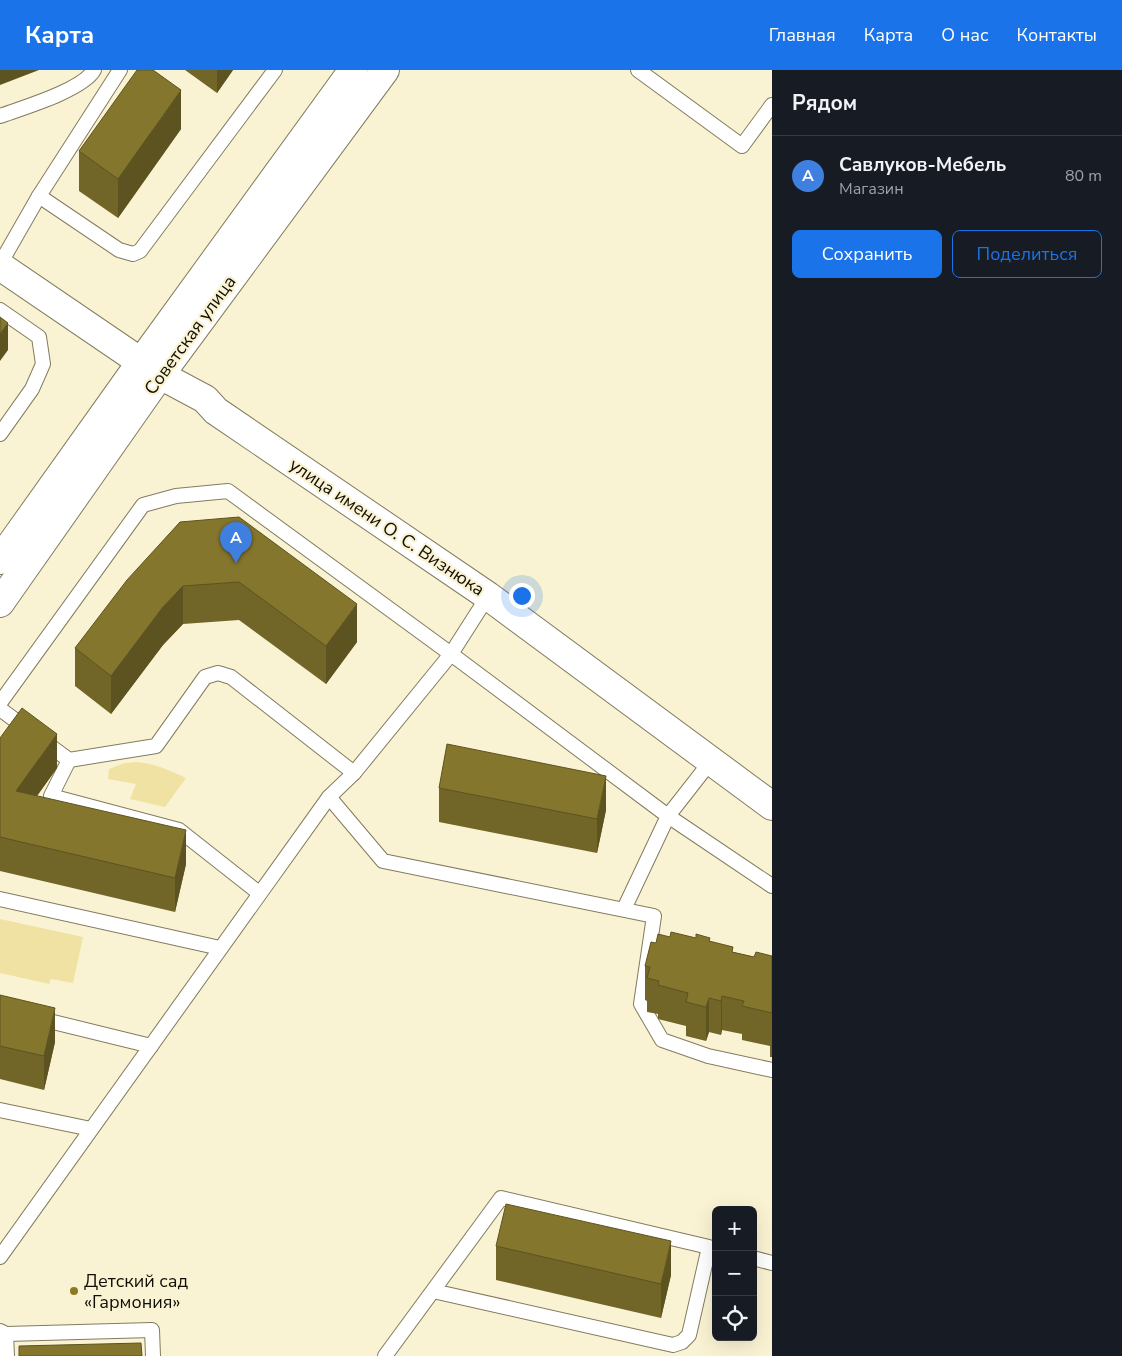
<!DOCTYPE html>
<html lang="ru">
<head>
<meta charset="utf-8">
<style>
	body { margin:0; font-family:"Nunito Sans",sans-serif; background:#20242c; color:#f1f3f6 }
	.controls { position:absolute; right:15px; bottom:15px; display:grid; overflow:hidden; border-radius:8px; box-shadow:0 5px 20px #0002 }
	.controls button { width:45px; height:45px; display:grid; place-items:center; padding:0; border:0; border-bottom:1px solid #363941; background:#171b24; color:#f1f3f6; font:25px sans-serif }
	.you { position:absolute; left:521px; top:525px; width:18px; height:18px; margin:-12px; border:4px solid #fff; border-radius:50%; background:#1a73e8; box-shadow:0 0 0 8px #1a73e833 }
	.badge { display:grid; place-items:center; width:32px; height:32px; border-radius:50%; background:#1a73e8; color:#fff; font-size:16px; font-weight:700 }
	.pin { position:absolute; translate:-50% -41px; filter:drop-shadow(0 1px 2px #0008) }
	.pin::after { content:''; position:absolute; top:26px; width:18px; height:15px; background:inherit; clip-path:polygon(0 0,100% 0,50% 100%) }
	.list { margin:0; padding:0; list-style:none }
	h2 { display:flex; justify-content:space-between; align-items:center; height:65px; margin:0; padding:0 20px; font-size:21px }
	h2 small { font-size:16px; font-weight:400; color:#9ea1a6 }
	.list li { display:grid; grid-template-columns:32px 1fr auto; gap:15px; align-items:center; box-sizing:border-box; height:80px; padding:0 20px; border-top:1px solid #363941 }
	.list b { display:block; font-size:19px; white-space:nowrap }
	.list p { margin:0; font-size:16px; white-space:nowrap; color:#9ea1a6 }
	.list em { font-size:16px; font-style:normal; color:#9ea1a6 }
	.actions { display:flex; gap:10px; padding:15px 20px }
	.actions a { flex:1; padding:11px 0; border:1px solid #1a73e8; border-radius:8px; text-align:center; font-size:18px; color:#1a73e8 }
	.actions .main { background:#1a73e8; color:#fff }
	.icon { flex:none; width:28px; height:28px; fill:none; stroke:currentColor; stroke-width:2; stroke-linecap:round; stroke-linejoin:round }
	.map { position:relative; flex:none; width:772px; height:1286px; overflow:hidden }
	header { display:flex; align-items:center; gap:30px; box-sizing:border-box; height:70px; padding:0 25px; background:#1a73e8; color:#fff }
	header strong { font-size:24px }
	nav { display:flex; gap:28px; margin-inline-start:auto; font-size:18px }
	main { display:flex }
	aside { flex:1; background:#171b24 }
	.map>svg:first-child { display:block }
	.green { fill:#f0e2a3 }
	.lines { fill:none; stroke-linecap:round; stroke-linejoin:round }
	.service-casing { stroke:#827c5f; stroke-width:16 }
	.tertiary-casing { stroke:#827c5f; stroke-width:30 }
	.secondary-casing { stroke:#827c5f; stroke-width:30 }
	.service { stroke:#fff; stroke-width:14 }
	.tertiary { stroke:#fff; stroke-width:28 }
	.secondary { stroke:#fff; stroke-width:28 }
	.wall { fill:#726528 }
	.shaded-wall { fill:#5d5320 }
	.building { fill:#85762e; stroke:#5d5320 }
	.poi-dot { fill:#8d7a20; stroke:#faf3d3; stroke-width:2 }
	.labels { text-anchor:middle; stroke-width:4.5; stroke-linejoin:round; paint-order:stroke }
	.street-label { font-size:18px; fill:#110e05; stroke:#faf3d3 }
	.poi-label { font-size:18px; fill:#110e05; stroke:#faf3d3; text-anchor:start }
</style>
</head>
<body>
<header>
<strong>Карта</strong>
<nav><a>Главная</a><a>Карта</a><a>О нас</a><a>Контакты</a></nav>
</header>
<main>
<div class="map">
<svg width="772" height="1286" viewBox="0 0 772 1286">
	<rect width="100%" height="100%" fill="#faf3d3"/>
	<!-- green -->
	<g class="green">
		<path d="M 136,692 C 154,693 169,700 186,708 L 165,737 L 130,729 L 136,714 L 108,709 L 109,699 L 125,693 Z"/>
		<path d="M 0,849 L 83,867 L 73,913 L 51,909 L 49,914 L 0,903 Z"/>
	</g>
	<g class="lines">
		<!-- service casing -->
		<g class="service-casing">
			<g id="service">
				<path d="M 638,0 L 742,76 L 772,35"/>
				<path d="M 0,46 C 22,38 83,20 94,0"/>
				<path d="M 39,126 L 119,180 L 133,184 L 140,181 L 275,0"/>
				<path d="M 0,194 L 39,126 L 120,0"/>
				<path d="M 0,240 L 39,267 L 43,294 L 32,319 L 0,364"/>
				<path d="M 0,633 L 143,435 L 176,426 L 228,421 L 451,584 L 668,746 L 772,816"/>
				<path d="M 0,639 L 69,690 L 51,726 L 179,760 L 259,823"/>
				<path d="M 69,690 L 156,676 L 205,607 L 218,603 L 231,607 L 354,703"/>
				<path d="M 329,727 L 383,791 L 654,846 L 641,934 L 662,970 L 708,986 L 772,1000"/>
				<path d="M 0,829 L 220,878"/>
				<path d="M 624,839 L 668,746 L 711,691"/>
				<path d="M 0,939 L 151,976"/>
				<path d="M 0,1040 L 91,1059"/>
				<path d="M 0,1187 L 329,727 L 354,703 L 451,584 L 488,526"/>
				<path d="M 753,1188 L 772,1193"/>
				<path d="M 0,1261 L 6,1264 L 152,1260 L 153,1286"/>
				<path d="M 6,1264 L 7,1286"/>
				<path d="M 385,1286 L 501,1128 L 709,1177 L 689,1265 L 682,1272 L 673,1275 L 433,1221"/>
			</g>
		</g>
		<!-- tertiary casing -->
		<g class="tertiary-casing">
			<path id="tertiary" d="M 0,196 L 160,305 L 205,329 L 216,341 L 488,526 L 772,736"/>
		</g>
		<!-- secondary casing -->
		<g class="secondary-casing">
			<g id="secondary">
				<path d="M 0,490 L 141,292 L 353,0"/>
				<path d="M 0,533 L 160,305 L 385,0"/>
			</g>
		</g>
		<!-- service -->
		<use href="#service" class="service"/>
		<!-- tertiary -->
		<use href="#tertiary" class="tertiary"/>
		<!-- secondary -->
		<use href="#secondary" class="secondary"/>
	</g>
	<!-- wall -->
	<g class="wall">
		<path d="M 185,0 L 233,0 L 217,23 Z"/>
		<path d="M 181,59 L 118,148 L 79,121 L 79,81 Z"/>
		<path d="M 180,452 L 357,572 L 326,614 L 239,550 L 183,554 L 163,575 L 111,644 L 75,616 L 75,578 Z"/>
		<path d="M 0,668 L 57,698 L 37,726 L 186,794 L 175,842 L 0,801 Z"/>
		<path d="M 439,718 L 606,740 L 597,783 L 439,752 Z"/>
		<path d="M 670,867 L 710,871 L 733,882 L 754,887 L 772,886 L 772,987 L 770,987 L 770,976 L 742,970 L 742,964 L 722,960 L 721,965 L 709,962 L 706,971 L 686,966 L 686,956 L 658,949 L 658,944 L 647,942 L 647,931 L 645,930 L 645,896 L 656,873 Z"/>
		<path d="M 0,925 L 55,972 L 44,1020 L 0,1009 Z"/>
		<path d="M 496,1176 L 671,1205 L 661,1248 L 496,1210 Z"/>
	</g>
	<!-- shaded-wall -->
	<g class="shaded-wall">
		<path d="M 0,0 L 39,0 L 0,15 Z"/>
		<path d="M 217,0 L 233,0 L 217,23 Z"/>
		<path d="M 181,20 L 181,59 L 118,148 L 118,109 Z"/>
		<path d="M 8,253 L 8,280 L 0,291 L 0,264 Z"/>
		<path d="M 183,516 L 183,554 L 163,575 L 111,644 L 111,606 L 163,537 Z"/>
		<path d="M 357,534 L 357,572 L 326,614 L 326,576 Z"/>
		<path d="M 57,664 L 57,698 L 16,755 L 16,721 Z"/>
		<path d="M 606,706 L 606,740 L 597,783 L 597,749 Z"/>
		<path d="M 186,760 L 186,794 L 175,842 L 175,808 Z"/>
		<path d="M 722,926 L 722,960 L 721,965 L 721,931 Z"/>
		<path d="M 709,928 L 709,962 L 706,971 L 706,937 Z"/>
		<path d="M 55,938 L 55,972 L 44,1020 L 44,986 Z"/>
		<path d="M 671,1171 L 671,1205 L 661,1248 L 661,1214 Z"/>
	</g>
	<!-- building -->
	<g class="building">
		<path d="M 137,0 L 153,0 L 181,20 L 118,109 L 79,81 Z"/>
		<path d="M 0,247 L 8,253 L 0,264 Z"/>
		<path d="M 239,447 L 357,534 L 326,576 L 239,512 L 183,516 L 163,537 L 111,606 L 75,578 L 127,510 L 180,452 Z"/>
		<path d="M 22,638 L 57,664 L 16,721 L 186,760 L 175,808 L 0,767 L 0,668 Z"/>
		<path d="M 447,674 L 606,706 L 597,749 L 439,718 Z"/>
		<path d="M 671,862 L 696,868 L 696,864 L 710,868 L 709,871 L 733,877 L 732,882 L 754,887 L 756,882 L 772,886 L 772,943 L 742,936 L 744,931 L 722,926 L 721,931 L 709,928 L 706,937 L 686,932 L 688,923 L 658,915 L 659,911 L 647,908 L 650,897 L 645,896 L 651,872 L 656,873 L 658,864 L 670,867 Z"/>
		<path d="M 0,925 L 55,938 L 44,986 L 0,976 Z"/>
		<path d="M 506,1134 L 671,1171 L 661,1214 L 496,1176 Z"/>
		<path d="M 141,1273 L 142,1286 L 19,1286 L 19,1276 Z"/>
	</g>
	<!-- markers -->
	<circle class="poi-dot" cx="74" cy="1221" r="5"/>
	<g class="labels">
		<!-- street labels -->
		<g class="street-label">
			<text transform="translate(190 265) rotate(-54)" y="6">Советская улица</text>
			<text transform="translate(387 457) rotate(34)" y="6">улица имени О. С. Визнюка</text>
		</g>
		<!-- poi labels -->
		<g class="poi-label">
			<text x="84" y="1217">Детский сад<tspan x="84" dy="21">«Гармония»</tspan></text>
		</g>
	</g>
</svg>
<div class="controls">
<button>+</button>
<button>−</button>
<button><svg class="icon" aria-label="locate" viewBox="0 0 24 24"><circle cx="12" cy="12" r="6"/><path d="M12 2v4M12 18v4M2 12h4M18 12h4"/></svg></button>
</div>
<div class="you"></div>
<div class="pin badge" style="left:236px;top:493px;background:#3f7fe0">A</div>
</div>
<aside>
<h2>Рядом<small></small></h2>
<ul class="list">
<li><span class="badge" style="background:#3f7fe0">A</span><div><b>Савлуков-Мебель</b><p>Магазин</p></div><em>80 m</em></li>
</ul>
<div class="actions"><a class="main">Сохранить</a><a>Поделиться</a></div>
</aside>
</main>
</body>
</html>
